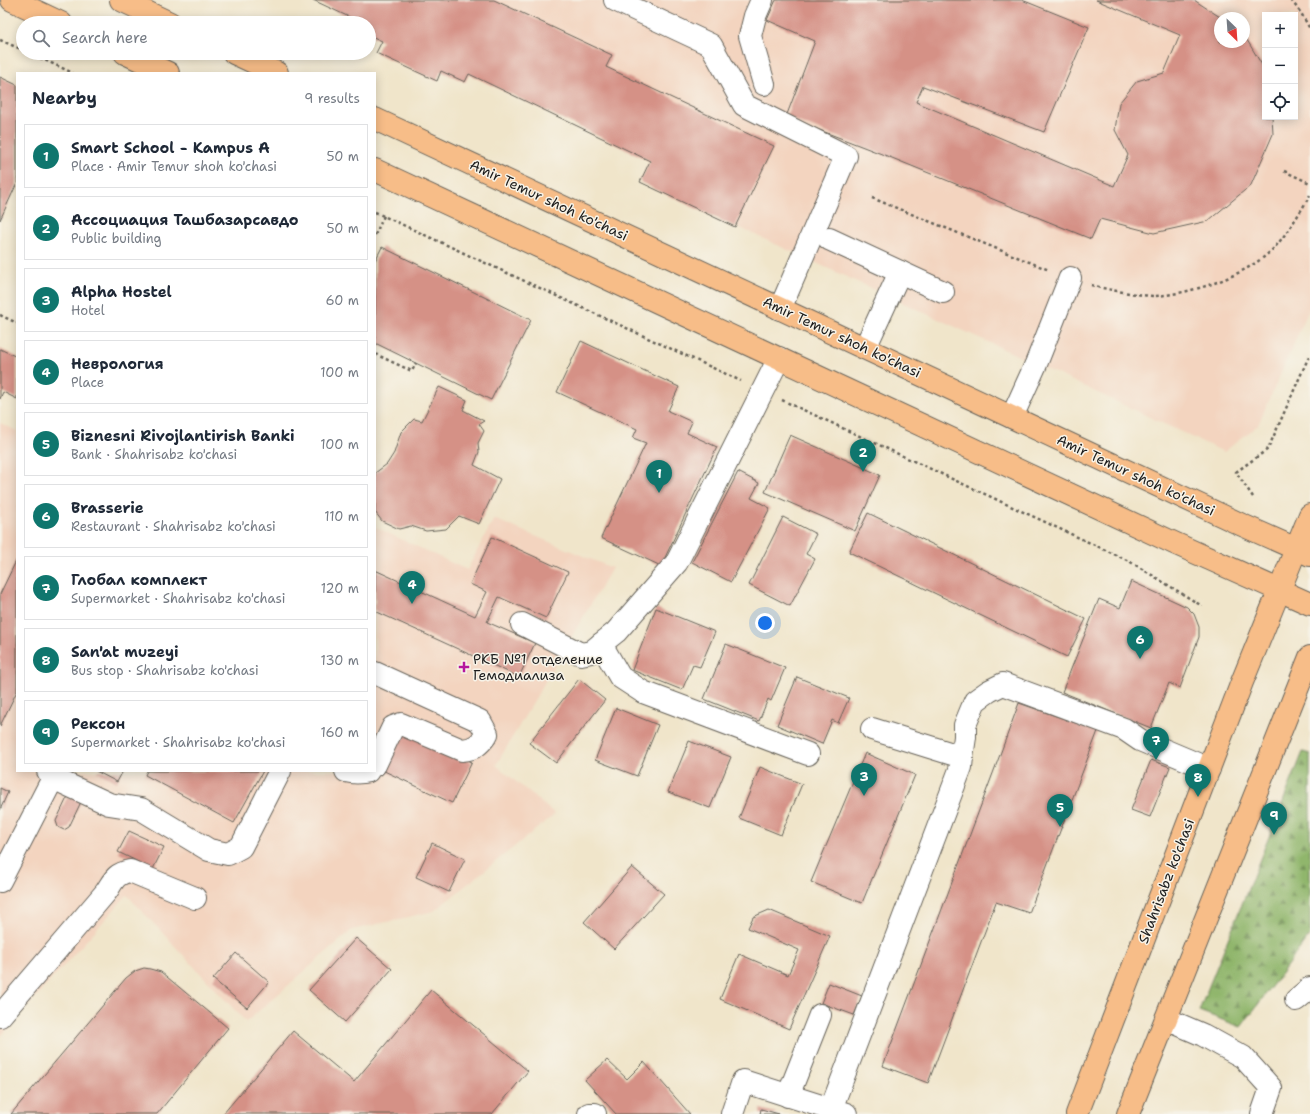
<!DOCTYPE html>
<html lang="en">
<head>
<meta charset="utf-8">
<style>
	body { margin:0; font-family:"Shantell Sans",sans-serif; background:#f2f2f3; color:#1f2937 }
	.controls { position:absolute; right:12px; top:12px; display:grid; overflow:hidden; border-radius:0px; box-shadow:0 2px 10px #0003 }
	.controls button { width:36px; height:36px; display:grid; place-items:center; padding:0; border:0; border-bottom:1px solid #e0e1e3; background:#fff; color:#1f2937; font:20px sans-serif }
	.compass { position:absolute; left:1214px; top:12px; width:36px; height:36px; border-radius:50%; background:#fff; box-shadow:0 2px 10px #0003; rotate:155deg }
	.you { position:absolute; left:765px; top:623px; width:14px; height:14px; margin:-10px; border:3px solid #fff; border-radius:50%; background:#1a73e8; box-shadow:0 0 0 6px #1a73e833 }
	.badge { display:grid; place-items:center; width:26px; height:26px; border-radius:50%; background:#0f766e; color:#fff; font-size:13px; font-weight:700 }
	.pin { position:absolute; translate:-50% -33px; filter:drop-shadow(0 1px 2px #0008) }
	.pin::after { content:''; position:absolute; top:21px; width:14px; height:12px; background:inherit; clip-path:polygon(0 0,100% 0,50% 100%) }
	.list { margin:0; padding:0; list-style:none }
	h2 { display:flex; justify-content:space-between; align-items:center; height:52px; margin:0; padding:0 16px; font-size:17px }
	h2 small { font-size:13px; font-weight:400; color:#747a83 }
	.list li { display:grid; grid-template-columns:26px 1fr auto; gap:12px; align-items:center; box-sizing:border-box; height:64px; margin:0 8px 8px; padding:0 8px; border:1px solid #e0e1e3; border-radius:0px }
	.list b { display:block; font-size:15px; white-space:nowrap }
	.list p { margin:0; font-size:13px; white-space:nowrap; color:#747a83 }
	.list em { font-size:13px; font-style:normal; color:#747a83 }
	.icon { flex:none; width:22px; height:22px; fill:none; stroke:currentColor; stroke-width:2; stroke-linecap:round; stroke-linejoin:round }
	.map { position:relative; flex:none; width:1310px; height:1114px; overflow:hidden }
	.search { position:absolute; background:#fff; box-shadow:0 2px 10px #0003; left:16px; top:16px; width:360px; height:44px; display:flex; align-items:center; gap:10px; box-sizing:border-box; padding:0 14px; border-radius:22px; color:#747a83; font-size:15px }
	.panel { position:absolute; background:#fff; box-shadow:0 2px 10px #0003; left:16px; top:72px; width:360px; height:700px; border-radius:0px }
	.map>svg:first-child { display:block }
	.built { fill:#f3d4bf; fill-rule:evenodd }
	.forest { fill:url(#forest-firs); stroke:#566944 }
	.building { fill:#d59186 }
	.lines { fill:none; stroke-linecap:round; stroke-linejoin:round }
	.minor-casing { stroke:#666259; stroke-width:24 }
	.major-casing { stroke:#666259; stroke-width:24 }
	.path { stroke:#666259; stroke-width:2.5; stroke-dasharray:3 3; stroke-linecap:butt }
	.minor { stroke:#fff; stroke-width:22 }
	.major { stroke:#f7bd88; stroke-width:22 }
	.poi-dot { fill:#b5179e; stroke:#f7f3e8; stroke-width:1.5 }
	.labels { text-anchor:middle; stroke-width:3; stroke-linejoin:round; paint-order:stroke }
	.street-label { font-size:14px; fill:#1c1c1c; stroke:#f7f3e8 }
	.poi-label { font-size:14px; fill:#1c1c1c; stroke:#f7f3e8; text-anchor:start }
</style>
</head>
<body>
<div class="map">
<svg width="1310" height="1114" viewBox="0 0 1310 1114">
	<defs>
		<pattern id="forest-firs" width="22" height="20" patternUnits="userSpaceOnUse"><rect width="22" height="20" fill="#90b66c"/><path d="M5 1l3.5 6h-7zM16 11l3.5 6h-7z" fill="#759358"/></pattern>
	</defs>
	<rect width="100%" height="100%" fill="#f7f3e8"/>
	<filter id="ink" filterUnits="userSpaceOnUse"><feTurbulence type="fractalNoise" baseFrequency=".025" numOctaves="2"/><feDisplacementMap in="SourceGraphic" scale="8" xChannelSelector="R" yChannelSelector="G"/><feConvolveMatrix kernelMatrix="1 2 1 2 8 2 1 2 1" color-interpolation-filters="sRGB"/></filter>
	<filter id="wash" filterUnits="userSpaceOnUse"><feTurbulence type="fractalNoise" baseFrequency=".012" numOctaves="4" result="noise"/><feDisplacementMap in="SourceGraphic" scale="16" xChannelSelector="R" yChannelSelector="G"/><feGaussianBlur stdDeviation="0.9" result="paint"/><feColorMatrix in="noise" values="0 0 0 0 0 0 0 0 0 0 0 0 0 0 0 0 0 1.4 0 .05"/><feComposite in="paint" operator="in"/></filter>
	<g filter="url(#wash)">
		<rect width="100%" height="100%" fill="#f0e5ca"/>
		<!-- built -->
		<g class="built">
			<path d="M 313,0 L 1310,0 L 1310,307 L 1258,425 L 1224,452 L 1036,364 L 640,182 L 650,161 L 469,75 L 465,82 L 441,71 L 437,81 L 376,53 L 382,41 L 369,23 L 362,23 ZM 1265,15 L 1295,15 L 1295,117 L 1265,117 ZM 1220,18 L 1244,18 L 1244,42 L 1220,42 Z"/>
			<path d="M 0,423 L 17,431 L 17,771 L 375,771 L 375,527 L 467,570 L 494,519 L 612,568 L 496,765 L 555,814 L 434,911 L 352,930 L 246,1022 L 127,895 L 0,1037 Z"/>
		</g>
		<!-- forest -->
		<path class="forest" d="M 1303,752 L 1310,754 L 1310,935 L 1241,1027 L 1199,1011 Z"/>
		<g id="blocks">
			<!-- building -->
			<g class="building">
				<path d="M 313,0 L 494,0 L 612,55 L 606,67 L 774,146 L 735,227 L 640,182 L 650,161 L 469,74 L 465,82 L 441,71 L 437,81 L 376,53 L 382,41 L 369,35 L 369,23 L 362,23 Z"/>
				<path d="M 776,0 L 1022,0 L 1089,27 L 1044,132 L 923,86 L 916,102 L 1114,186 L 1128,155 L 1115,130 L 1119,103 L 1137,81 L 1164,73 L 1180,35 L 1096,0 L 1194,0 L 1220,17 L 1220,42 L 1244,42 L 1244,35 L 1265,70 L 1265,117 L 1272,117 L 1273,134 L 1251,185 L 1208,221 L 1154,233 L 1100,219 L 1091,239 L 892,158 L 786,117 L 815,41 L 767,20 Z"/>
				<path d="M 0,77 L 17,85 L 17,183 L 0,220 Z"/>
				<path d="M 382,247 L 531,320 L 491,400 L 375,343 L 375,261 Z"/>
				<path d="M 581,341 L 679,387 L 668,411 L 692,422 L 687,433 L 717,447 L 661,566 L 601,538 L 646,443 L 633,438 L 637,429 L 557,392 Z"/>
				<path d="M 0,349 L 17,357 L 17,399 L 3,392 L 0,399 Z"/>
				<path d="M 439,387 L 467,400 L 463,410 L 484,421 L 479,424 L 484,431 L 478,443 L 479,452 L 474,465 L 500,479 L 479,524 L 459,516 L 446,529 L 426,531 L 411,526 L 399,529 L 382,521 L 375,512 L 375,473 L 387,464 L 394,453 L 401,432 L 414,419 L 422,421 Z"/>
				<path d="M 790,435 L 880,475 L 855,531 L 765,492 Z"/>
				<path d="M 738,472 L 759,483 L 751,498 L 770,508 L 731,582 L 692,562 Z"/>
				<path d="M 868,513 L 1086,619 L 1067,657 L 849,552 Z"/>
				<path d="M 783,517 L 816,534 L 806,554 L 815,559 L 790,606 L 749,585 Z"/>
				<path d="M 492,537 L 568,572 L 546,618 L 499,597 L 487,622 L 535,643 L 519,677 L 375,611 L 375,570 L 475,616 L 487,592 L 470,584 Z"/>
				<path d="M 17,559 L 17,691 L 0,726 L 0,594 Z"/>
				<path d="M 1131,581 L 1187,607 L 1194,614 L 1199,627 L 1199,637 L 1180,688 L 1169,683 L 1151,728 L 1062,692 L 1099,599 L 1120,608 Z"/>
				<path d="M 656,608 L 715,632 L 700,667 L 693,665 L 682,690 L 632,670 Z"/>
				<path d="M 726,644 L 785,668 L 771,701 L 768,699 L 759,721 L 704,699 Z"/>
				<path d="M 797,677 L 849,698 L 838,723 L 832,720 L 822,744 L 777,725 Z"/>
				<path d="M 579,679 L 605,700 L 556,763 L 529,743 Z"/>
				<path d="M 1019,703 L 1098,731 L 1029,913 L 996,902 L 928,1083 L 883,1066 L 998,760 Z"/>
				<path d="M 616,708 L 658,725 L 637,776 L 595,760 Z"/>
				<path d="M 399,728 L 472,762 L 452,803 L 380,769 Z"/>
				<path d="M 689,741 L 731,757 L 710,808 L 668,792 Z"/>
				<path d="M 865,753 L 915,775 L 862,903 L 811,882 Z"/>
				<path d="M 1151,760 L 1170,767 L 1150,817 L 1131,810 Z"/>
				<path d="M 760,767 L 802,784 L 781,835 L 739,818 Z"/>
				<path d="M 96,771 L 123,771 L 117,782 Z"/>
				<path d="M 147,771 L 263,771 L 234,823 L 145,775 Z"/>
				<path d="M 0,788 L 8,792 L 0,810 Z"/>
				<path d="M 73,795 L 79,798 L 80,804 L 69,827 L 64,830 L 58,827 L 56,821 L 67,798 Z"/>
				<path d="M 129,831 L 164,847 L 153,869 L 118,852 Z"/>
				<path d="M 432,843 L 465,859 L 449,892 L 416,877 Z"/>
				<path d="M 632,867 L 664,894 L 614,949 L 584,922 Z"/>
				<path d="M 769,910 L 830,936 L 789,1029 L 720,999 L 739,954 L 788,975 L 799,950 L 748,928 L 753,917 Z"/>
				<path d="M 356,938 L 392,969 L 345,1022 L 309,990 Z"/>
				<path d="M 236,953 L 269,982 L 247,1008 L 213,979 Z"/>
				<path d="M 144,968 L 150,969 L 161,972 L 228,1028 L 157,1114 L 11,1114 L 126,978 L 135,971 Z"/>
				<path d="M 829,983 L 862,996 L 854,1015 L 821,1003 Z"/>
				<path d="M 431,990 L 528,1071 L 492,1114 L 223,1114 L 293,1031 L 354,1082 Z"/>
				<path d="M 607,1060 L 627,1079 L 644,1062 L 690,1114 L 616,1114 L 585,1080 Z"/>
				<path d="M 761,1109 L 779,1114 L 760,1114 Z"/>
			</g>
		</g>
	</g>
	<g filter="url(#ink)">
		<use href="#blocks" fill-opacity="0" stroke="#666259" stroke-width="1"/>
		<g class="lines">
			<!-- minor casing -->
			<g class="minor-casing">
				<g id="minor">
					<path d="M 615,0 L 711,45 L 744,105 L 846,156 L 780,309"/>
					<path d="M 762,0 L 755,16 L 750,36 L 764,84"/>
					<path d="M 829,239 L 943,292"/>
					<path d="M 865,348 L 900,272"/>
					<path d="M 1012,417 L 1036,364 L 1070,278"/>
					<path d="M 522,624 L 581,654 L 591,652 L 616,632 L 677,562 L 779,358"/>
					<path d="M 601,644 L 620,677 L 643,692 L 808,754"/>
					<path d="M 375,673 L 480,721 L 487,734 C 480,744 475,749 462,750 L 401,724 L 393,727 L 375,765"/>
					<path d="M 962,757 L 965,737 L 965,725 L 975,701 L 989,691 L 1003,684 L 1124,729 L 1140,740 L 1209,769"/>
					<path d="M 48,771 L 53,778 L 109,804 L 141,809 L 209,850 L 228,854 L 241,847 L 280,771"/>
					<path d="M 346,771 C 354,773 360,773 368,771"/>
					<path d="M 0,881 L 53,778"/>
					<path d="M 1296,1000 L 1310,988"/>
					<path d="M 0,1016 L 106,892 C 114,880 115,874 130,871 L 195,898"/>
					<path d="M 1166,1019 L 1203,1035 L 1243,1057 L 1271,1088 L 1262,1114"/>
					<path d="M 788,1096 L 820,1015"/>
					<path d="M 831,1109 L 961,767 L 962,757 L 872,729"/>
					<path d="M 589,1114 L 595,1114"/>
					<path d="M 732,1114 L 743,1081 L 846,1114"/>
				</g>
			</g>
			<!-- major casing -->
			<g class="major-casing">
				<g id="major">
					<path d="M 12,0 L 61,23"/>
					<path d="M 121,0 L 170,23"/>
					<path d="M 125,53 L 168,73"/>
					<path d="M 234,53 L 277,73"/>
					<path d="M 375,119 L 1240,524 L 1310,555"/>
					<path d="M 375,170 L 1174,543 L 1310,604"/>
					<path d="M 1077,1114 L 1242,682 L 1310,515"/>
					<path d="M 1128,1114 L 1310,657"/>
				</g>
			</g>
			<!-- path -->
			<g class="path">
				<path d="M 1291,0 L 1301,13 L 1310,29"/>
				<path d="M 0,40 L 23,50"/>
				<path d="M 29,53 L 73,73"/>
				<path d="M 1284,171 L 1310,183"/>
				<path d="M 872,198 L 1049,270"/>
				<path d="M 375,212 L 741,381"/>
				<path d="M 375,235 L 384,216"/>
				<path d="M 1091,285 C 1106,289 1120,292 1136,294 C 1142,295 1148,296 1154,296 C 1193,294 1249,275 1276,246 C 1289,230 1300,213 1310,195"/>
				<path d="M 0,315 L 17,323"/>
				<path d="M 375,354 L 412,371 L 416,363"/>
				<path d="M 782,400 L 1129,561 L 1202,606"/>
				<path d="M 1253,497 L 1236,472 L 1268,449 L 1310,354"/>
			</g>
			<!-- minor -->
			<use href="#minor" class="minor"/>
			<!-- major -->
			<use href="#major" class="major"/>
		</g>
	</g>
	<!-- markers -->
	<path class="poi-dot" d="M462 661h4v4h4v4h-4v4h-4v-4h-4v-4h4z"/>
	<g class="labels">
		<!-- street labels -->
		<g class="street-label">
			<text transform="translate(549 200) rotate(25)" y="5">Amir Temur shoh ko'chasi</text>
			<text transform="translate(842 337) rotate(25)" y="5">Amir Temur shoh ko'chasi</text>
			<text transform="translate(1136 475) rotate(25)" y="5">Amir Temur shoh ko'chasi</text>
			<text transform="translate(1166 881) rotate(-69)" y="5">Shahrisabz ko'chasi</text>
		</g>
		<!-- poi labels -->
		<g class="poi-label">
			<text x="473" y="664">РКБ №1 отделение<tspan x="473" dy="16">Гемодиализа</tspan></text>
		</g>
	</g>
</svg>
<div class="controls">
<button>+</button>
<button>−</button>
<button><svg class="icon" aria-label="locate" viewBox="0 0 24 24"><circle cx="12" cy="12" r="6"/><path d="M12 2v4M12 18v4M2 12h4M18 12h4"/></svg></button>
</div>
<svg class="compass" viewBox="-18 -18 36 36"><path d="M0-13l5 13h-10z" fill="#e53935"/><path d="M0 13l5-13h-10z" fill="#747a83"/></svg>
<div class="you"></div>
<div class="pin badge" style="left:659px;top:493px">1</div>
<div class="pin badge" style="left:863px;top:472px">2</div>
<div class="pin badge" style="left:864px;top:796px">3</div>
<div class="pin badge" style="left:412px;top:604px">4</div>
<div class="pin badge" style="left:1060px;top:827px">5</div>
<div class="pin badge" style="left:1140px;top:659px">6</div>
<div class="pin badge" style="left:1156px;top:760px">7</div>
<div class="pin badge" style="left:1198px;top:797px">8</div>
<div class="pin badge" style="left:1274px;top:835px">9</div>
<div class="search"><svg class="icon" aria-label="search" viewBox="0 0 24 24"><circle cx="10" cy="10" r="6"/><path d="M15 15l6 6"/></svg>Search here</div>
<section class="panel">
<h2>Nearby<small>9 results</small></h2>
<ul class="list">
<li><span class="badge">1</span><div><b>Smart School - Kampus A</b><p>Place · Amir Temur shoh ko'chasi</p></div><em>50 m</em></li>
<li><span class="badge">2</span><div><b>Ассоциация Ташбазарсавдо</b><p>Public building</p></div><em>50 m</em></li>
<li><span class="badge">3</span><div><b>Alpha Hostel</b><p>Hotel</p></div><em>60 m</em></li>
<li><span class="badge">4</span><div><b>Неврология</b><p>Place</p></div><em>100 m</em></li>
<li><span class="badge">5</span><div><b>Biznesni Rivojlantirish Banki</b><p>Bank · Shahrisabz ko'chasi</p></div><em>100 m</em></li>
<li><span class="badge">6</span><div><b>Brasserie</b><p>Restaurant · Shahrisabz ko'chasi</p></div><em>110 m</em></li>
<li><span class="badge">7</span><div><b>Глобал комплект</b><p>Supermarket · Shahrisabz ko'chasi</p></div><em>120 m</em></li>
<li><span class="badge">8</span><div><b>San'at muzeyi</b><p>Bus stop · Shahrisabz ko'chasi</p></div><em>130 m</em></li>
<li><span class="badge">9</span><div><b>Рексон</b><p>Supermarket · Shahrisabz ko'chasi</p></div><em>160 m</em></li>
</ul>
</section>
</div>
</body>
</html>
